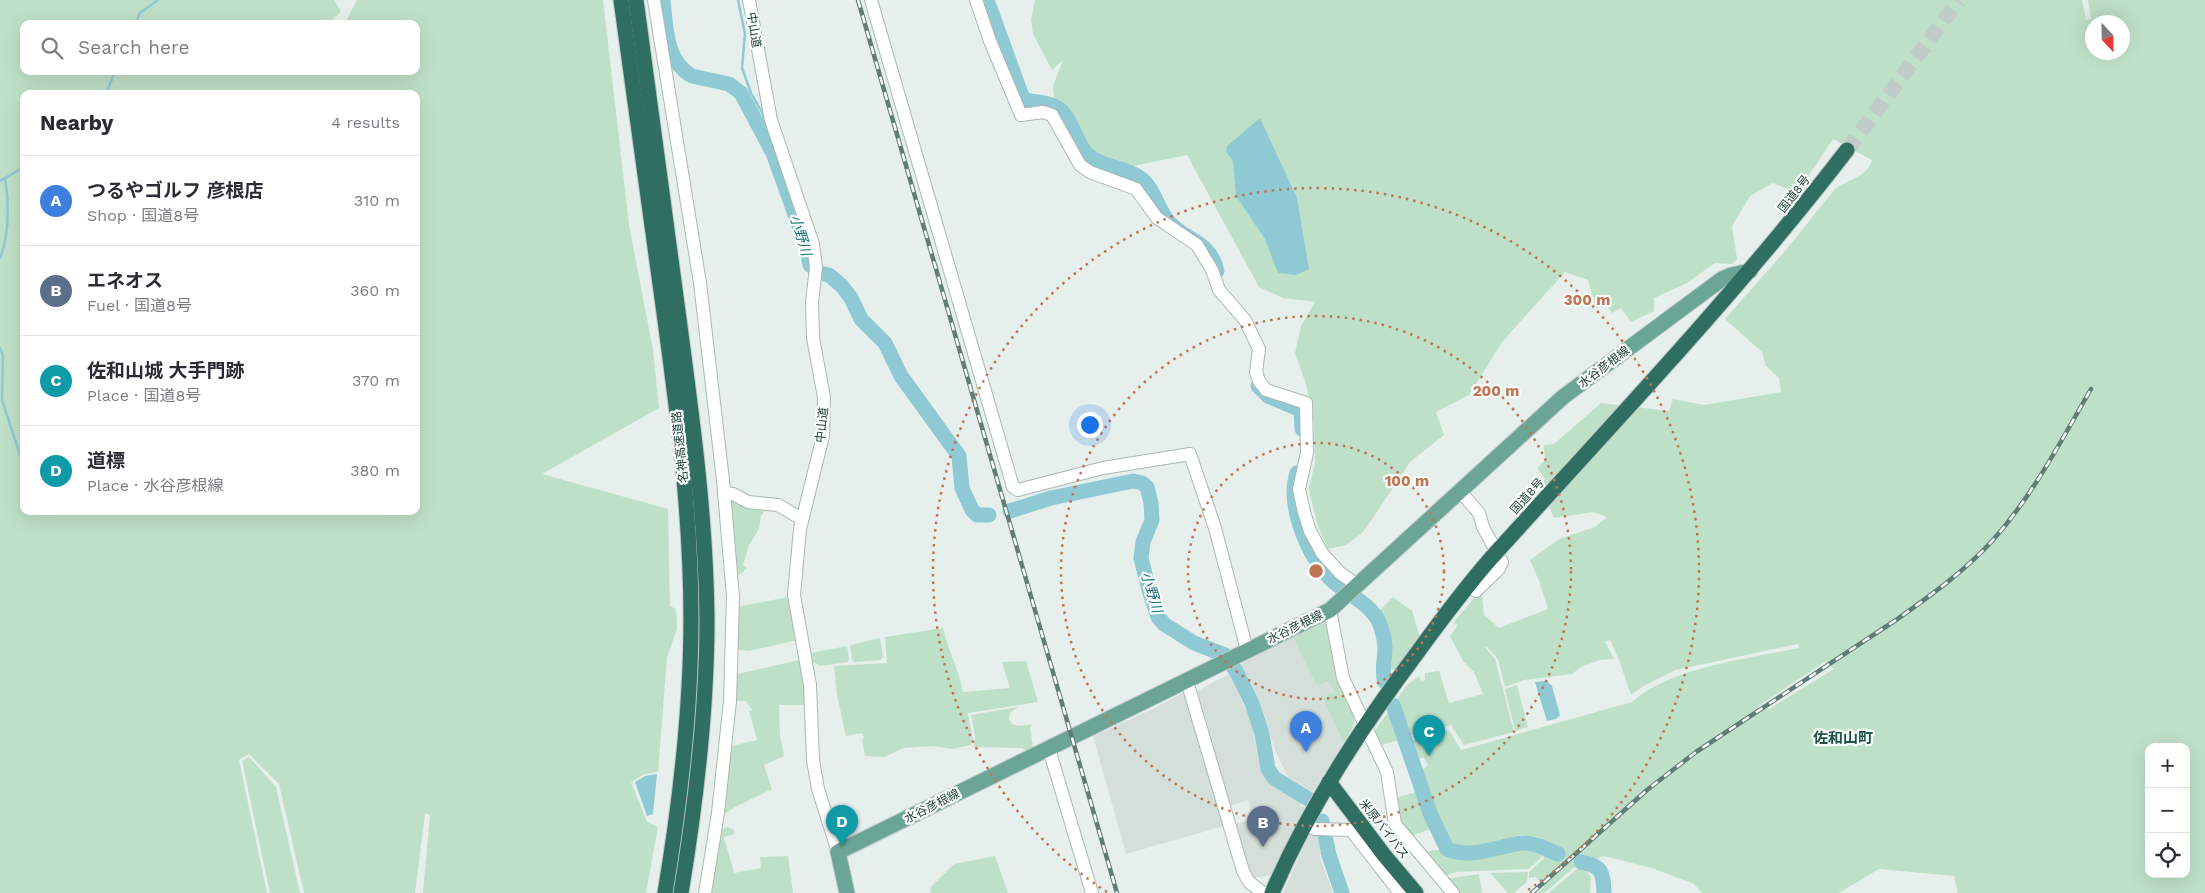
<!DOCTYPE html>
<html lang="en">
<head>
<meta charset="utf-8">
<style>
	body { margin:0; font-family:"Work Sans","Noto Sans JP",sans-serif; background:#f7f7f7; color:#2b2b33 }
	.controls { position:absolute; right:15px; bottom:15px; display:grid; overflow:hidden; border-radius:10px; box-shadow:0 5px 20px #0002 }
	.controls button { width:45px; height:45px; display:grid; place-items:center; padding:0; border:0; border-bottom:1px solid #e1e1e2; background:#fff; color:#2b2b33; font:25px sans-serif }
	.compass { position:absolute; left:2085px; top:15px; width:45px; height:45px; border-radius:50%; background:#fff; box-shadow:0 5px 20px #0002; rotate:158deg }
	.you { position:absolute; left:1089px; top:424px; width:18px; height:18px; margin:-12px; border:4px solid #fff; border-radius:50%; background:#1a73e8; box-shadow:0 0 0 8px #1a73e833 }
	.badge { display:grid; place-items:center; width:32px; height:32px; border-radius:50%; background:#1a73e8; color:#fff; font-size:16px; font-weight:700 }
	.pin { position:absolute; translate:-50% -41px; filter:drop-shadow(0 1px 2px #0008) }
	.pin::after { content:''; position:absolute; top:26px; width:18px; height:15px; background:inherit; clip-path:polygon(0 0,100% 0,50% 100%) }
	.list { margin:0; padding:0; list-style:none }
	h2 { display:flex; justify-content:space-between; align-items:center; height:65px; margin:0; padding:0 20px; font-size:21px }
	h2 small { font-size:16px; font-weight:400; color:#7c7c81 }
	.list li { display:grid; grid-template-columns:32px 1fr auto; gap:15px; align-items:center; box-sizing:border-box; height:90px; padding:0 20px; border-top:1px solid #e1e1e2 }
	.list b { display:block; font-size:19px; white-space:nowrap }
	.list p { margin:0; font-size:16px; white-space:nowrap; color:#7c7c81 }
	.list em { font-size:16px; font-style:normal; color:#7c7c81 }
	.icon { flex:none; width:28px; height:28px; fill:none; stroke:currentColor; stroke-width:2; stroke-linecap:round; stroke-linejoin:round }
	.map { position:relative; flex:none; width:2205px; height:893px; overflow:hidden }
	.search { position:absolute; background:#fff; box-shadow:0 5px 20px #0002; left:20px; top:20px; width:400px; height:55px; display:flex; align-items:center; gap:12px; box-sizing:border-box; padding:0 18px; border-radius:10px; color:#7c7c81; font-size:19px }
	.panel { position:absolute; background:#fff; box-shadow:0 5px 20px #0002; left:20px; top:90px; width:400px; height:425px; border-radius:10px }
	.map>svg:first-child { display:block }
	.built { fill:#d4dfda }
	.green { fill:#bfe0c8; fill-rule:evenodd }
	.water { fill:#8ec9d4 }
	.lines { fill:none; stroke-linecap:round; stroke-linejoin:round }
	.stream { stroke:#8ec9d4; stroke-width:2.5 }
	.river { stroke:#8ec9d4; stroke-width:15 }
	.highway-tunnel { stroke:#bfccc8; stroke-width:15; stroke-dasharray:15 8; stroke-linecap:butt }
	.minor-casing { stroke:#a8b8b2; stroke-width:14 }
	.major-casing { stroke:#c2cac8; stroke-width:17 }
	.highway-casing { stroke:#c2cac8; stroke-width:17 }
	.minor { stroke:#fff; stroke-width:12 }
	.major { stroke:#6aa596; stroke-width:15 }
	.highway { stroke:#2f6f62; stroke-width:15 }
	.rail-casing { stroke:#5f7d75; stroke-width:4.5 }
	.rail { stroke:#f7fbf9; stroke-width:2.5; stroke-dasharray:8; stroke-linecap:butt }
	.highway-bridge-casing { stroke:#c2cac8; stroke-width:17; stroke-linecap:butt }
	.highway-bridge { stroke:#2f6f62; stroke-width:15 }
	.ring { fill:none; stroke:#c07456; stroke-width:2.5; stroke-dasharray:2.5 5 }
	.labels { text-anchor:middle; stroke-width:4.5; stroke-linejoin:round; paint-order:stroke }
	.street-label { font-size:12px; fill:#24423a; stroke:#f7fbf9 }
	.water-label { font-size:14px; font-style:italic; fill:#1c6f80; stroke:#f7fbf9 }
	.quarter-label { font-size:15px; font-weight:bold; fill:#1f5548; stroke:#f7fbf9 }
	.centre { fill:#c07456; stroke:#f7fbf9; stroke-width:2.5 }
	.ring-label { font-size:15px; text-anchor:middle; font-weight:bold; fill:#c07456; stroke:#f7fbf9; stroke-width:4.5; stroke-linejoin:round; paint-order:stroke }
</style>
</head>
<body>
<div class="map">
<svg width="2205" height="893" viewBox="0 0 2205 893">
	<rect width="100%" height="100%" fill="#e6efeb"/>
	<!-- built -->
	<g class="built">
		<path d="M 1322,622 L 1330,638 L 1336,678 L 1354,717 L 1353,727 L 1313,792 L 1288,777 L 1275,750 L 1260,702 L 1241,664 Z"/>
		<path d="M 1229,674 L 1251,721 L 1260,767 L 1264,778 L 1302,802 L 1300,805 L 1305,808 L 1271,875 L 1253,878 L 1248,870 L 1236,824 L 1253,818 L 1248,800 L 1229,806 L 1197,691 Z"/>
		<path d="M 1182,693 L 1187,696 L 1224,826 L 1126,854 L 1093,736 L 1153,709 Z"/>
		<path d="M 1310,833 L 1318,837 L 1321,854 L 1319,855 L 1333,893 L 1283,893 Z"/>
	</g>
	<!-- green -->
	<g class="green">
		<path d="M 0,0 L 334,0 L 341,12 L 327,24 L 24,24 L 24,71 L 416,71 L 416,24 L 342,24 L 347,19 L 357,0 L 603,0 L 629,225 L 653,350 L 659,408 L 542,474 L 668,509 L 670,606 L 676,609 L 677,629 L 667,657 L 658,772 L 645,774 L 631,782 L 647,822 L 658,827 L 646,893 L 423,893 L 430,815 L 425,813 L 415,893 L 304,893 L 279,784 L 249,754 L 239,760 L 267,893 L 0,893 ZM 24,94 L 416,94 L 416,511 L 24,511 Z"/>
		<path d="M 1035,0 L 2082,0 L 2086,20 L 2091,19 L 2088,0 L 2205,0 L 2205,893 L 1958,893 L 1954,876 L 1879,869 L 1839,893 L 1702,893 L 1694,884 L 1652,868 L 1604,856 L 1576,866 L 1544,893 L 1538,893 L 1544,887 L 1536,877 L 1529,878 L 1529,872 L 1544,858 L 1539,837 L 1520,835 L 1483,847 L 1451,845 L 1436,817 L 1421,771 L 1428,765 L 1423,757 L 1414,762 L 1408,741 L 1449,730 L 1461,750 L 1632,702 C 1671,667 1748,659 1799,648 L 1798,644 L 1676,670 L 1645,685 L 1631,695 L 1619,660 L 1610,640 L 1605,642 L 1614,659 L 1600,660 L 1581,667 L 1572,674 L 1524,680 L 1505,687 L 1498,659 L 1487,647 L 1485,647 L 1495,659 L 1514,732 L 1464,745 L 1451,725 L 1407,736 L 1395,702 L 1407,685 L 1419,676 L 1421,681 L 1425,680 L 1425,673 L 1439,671 L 1449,703 L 1483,694 L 1474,672 L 1463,661 L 1450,636 L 1458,625 L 1453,623 L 1479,592 L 1482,595 L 1484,615 L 1499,628 L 1548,609 L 1539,581 L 1530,560 L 1559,539 L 1595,527 L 1607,517 L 1593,512 L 1554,518 L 1540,487 L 1545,479 L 1537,468 L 1545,460 L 1544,445 L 1554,444 L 1601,403 L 1669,411 L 1673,399 L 1704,405 L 1781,392 L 1779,378 L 1766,366 L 1762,352 L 1725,319 L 1786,250 L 1834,190 C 1846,180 1868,177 1872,160 L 1833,139 L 1797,193 L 1773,183 L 1750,196 L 1732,226 L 1737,259 L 1732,264 L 1715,263 L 1687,283 L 1654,298 L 1654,311 L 1631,322 L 1621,308 L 1612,313 L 1605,303 L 1596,309 L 1588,280 L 1565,272 L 1502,342 L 1469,395 L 1436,412 L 1444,435 L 1410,462 L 1373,518 L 1362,533 L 1346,545 L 1328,549 L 1318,526 L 1310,495 L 1309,488 L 1315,463 L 1314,425 L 1306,384 L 1295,353 L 1301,326 L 1315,302 L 1283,298 L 1259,287 L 1187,155 L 1128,167 L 1086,156 L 1055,106 L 1053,86 L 1063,60 L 1052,70 L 1033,34 L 1031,20 ZM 2092,22 L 2122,22 L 2122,52 L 2092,52 ZM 1826,661 L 1834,669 L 1769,709 L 1757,707 ZM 2149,747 L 2186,747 L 2186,874 L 2149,874 Z"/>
		<path d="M 730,497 L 766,508 L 761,516 L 759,529 L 749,545 L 743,565 L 747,568 L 741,574 L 737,574 Z"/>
		<path d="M 789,597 L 798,640 L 748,651 L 739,650 L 736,642 L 736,607 Z"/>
		<path d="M 1393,597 L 1412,611 L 1420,638 L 1396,671 L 1388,668 L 1375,615 Z"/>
		<path d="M 1322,622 L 1327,623 L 1336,678 L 1354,717 L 1353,727 L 1344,743 L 1324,701 L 1325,696 L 1334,692 L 1329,681 L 1319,685 L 1316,684 L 1293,637 Z"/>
		<path d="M 943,628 C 948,650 959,670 963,692 L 1010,688 L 1002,662 L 1026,661 L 1038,702 L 968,713 L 973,740 L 971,745 L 952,749 L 933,746 L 903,748 L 885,757 L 865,756 L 862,740 L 864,738 L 862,733 L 846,736 L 837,695 L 834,666 L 887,663 L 885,637 Z"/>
		<path d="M 880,638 L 883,657 L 881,660 L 854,662 L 852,659 L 850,645 Z"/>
		<path d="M 847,646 L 849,659 L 848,662 L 821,666 L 813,662 L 811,653 Z"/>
		<path d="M 804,659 L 807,705 L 779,705 L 780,735 L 784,756 L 764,765 L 772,789 L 735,807 L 723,815 L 728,747 L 757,740 L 749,711 L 752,710 L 746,701 L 734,701 L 737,674 Z"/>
		<path d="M 1517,685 L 1528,727 L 1515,731 L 1505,689 Z"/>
		<path d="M 1018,707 L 1010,713 L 1009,719 L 1012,724 L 1018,726 L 1033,724 L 1030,727 L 1033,748 L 1027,751 L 1022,748 L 974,747 L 975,736 L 971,715 Z"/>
		<path d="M 1389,711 L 1391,713 L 1393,712 L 1402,739 L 1381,745 L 1374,732 Z"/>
		<path d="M 249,757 L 276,787 L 300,893 L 270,893 L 242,761 Z"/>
		<path d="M 1420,791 L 1434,828 L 1410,836 L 1397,819 L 1395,798 Z"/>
		<path d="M 728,827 L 734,830 L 734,834 L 724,837 L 734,873 L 761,868 L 760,857 L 788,856 L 793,893 L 708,893 L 718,831 Z"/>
		<path d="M 1526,846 L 1541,851 L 1542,857 L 1529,869 L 1455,872 L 1443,876 L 1423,852 L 1444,849 L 1454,855 L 1481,855 Z"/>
		<path d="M 995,856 L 1008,893 L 930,893 L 931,887 L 954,864 Z"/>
		<path d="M 1581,866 L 1591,877 L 1590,893 L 1548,893 Z"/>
		<path d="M 1528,872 L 1527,882 L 1514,893 L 1508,893 L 1490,873 Z"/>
		<path d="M 1479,874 L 1482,893 L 1458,893 L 1445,879 Z"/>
	</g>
	<!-- water -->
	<g class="water">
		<path d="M 1260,118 L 1297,198 L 1309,269 L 1296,275 L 1278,273 L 1265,239 L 1236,196 L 1233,161 L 1226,152 L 1227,146 Z"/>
		<path d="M 1547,681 L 1552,686 L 1560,715 L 1556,719 L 1547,721 L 1535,682 Z"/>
		<path d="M 657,774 L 653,814 L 647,816 L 635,782 L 645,776 Z"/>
	</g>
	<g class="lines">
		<!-- stream -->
		<g class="stream">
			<path d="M 738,0 L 745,34 L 742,68 L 751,93 L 763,114 L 773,153"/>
			<path d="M 135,24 L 140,13 L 158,0"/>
			<path d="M 106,94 L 115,71"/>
			<path d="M 0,181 L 24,167"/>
			<path d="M 0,258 C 10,233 9,205 5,178"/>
			<path d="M 0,348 L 3,356 L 2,400 L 21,458 L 23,490"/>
		</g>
		<!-- river -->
		<g class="river">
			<path d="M 663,0 C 666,26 665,61 692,76 L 729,84 L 741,93 L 773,153 L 806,245 L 810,265 L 820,273 L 829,275 L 842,286 L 851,298 L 861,319 L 885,343 L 901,376 L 959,456 L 962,488 L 972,510 L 977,515 L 989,515"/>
			<path d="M 987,0 L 1023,99 C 1033,103 1047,101 1056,107 C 1072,115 1074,141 1087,154 C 1101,167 1123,167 1139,177 C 1154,187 1157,208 1168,221 C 1185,241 1211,241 1217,271"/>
			<path d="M 1258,386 L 1268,396 L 1301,410 L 1302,429"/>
			<path d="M 1297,473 C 1286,506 1310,563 1336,584 C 1350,595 1371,605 1379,622 C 1382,629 1385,641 1385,648 C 1385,660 1381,670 1385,682"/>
			<path d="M 1010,511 L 1051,498 L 1133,481 L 1142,483 L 1147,487 L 1151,503 L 1152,520 L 1143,542 L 1141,558 L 1149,590 L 1158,617 L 1164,624 L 1194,643 L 1225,655 L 1236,671 L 1252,703 L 1262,734 L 1268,769 L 1274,778 L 1310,800"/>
			<path d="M 1393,705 L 1430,813 L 1447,849 C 1473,860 1498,845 1524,843 C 1534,842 1548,850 1558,854"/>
			<path d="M 1322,821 L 1329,855 L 1342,893"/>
			<path d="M 1581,862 C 1603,866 1603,873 1604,893"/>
		</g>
		<!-- highway-tunnel -->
		<path class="highway-tunnel" d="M 1847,150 L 1959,0"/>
		<!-- minor casing -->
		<g class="minor-casing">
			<g id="minor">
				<path d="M 654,0 L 700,283 L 723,480 L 733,597 L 730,701 L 718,813 L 705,893"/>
				<path d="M 749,0 L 771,120 L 813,244 L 816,267 L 812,302 L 813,338 L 824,397 L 823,436 L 800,529 L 794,595 L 810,685 L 813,760 L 818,789 L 838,852"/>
				<path d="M 871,0 L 1013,487 L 1018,490 L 1103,468 L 1190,454 L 1215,528 L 1247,650"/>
				<path d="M 976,0 L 990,41 L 1021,115 L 1043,112 L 1052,115 L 1080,165 L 1090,172 L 1136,189 L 1157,218 L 1197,245 L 1212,270 L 1219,290 L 1245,320 L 1259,349 L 1256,372 L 1259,381 L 1266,390 L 1306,403 L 1307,453 L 1299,489 L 1304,512 L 1310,531 L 1322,553 L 1340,573 L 1356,584"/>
				<path d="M 1459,490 L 1479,513 L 1483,527 L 1502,562 L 1499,569 L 1476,591 L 1468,584"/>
				<path d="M 724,493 L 733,494 L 748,502 L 778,505 L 802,519"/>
				<path d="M 1330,610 L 1343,678 L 1387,772 L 1395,824 L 1453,893"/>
				<path d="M 1187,681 L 1243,871 L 1249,882 L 1263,893"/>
				<path d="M 1049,749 L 1092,893"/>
				<path d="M 1305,825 L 1315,829 L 1351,830 L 1400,893"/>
			</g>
		</g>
		<!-- major casing -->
		<g class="major-casing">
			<path id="major" d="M 847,893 L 838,852 L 1330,610 L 1563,397 L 1722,279 L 1731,275 L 1750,271"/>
		</g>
		<!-- highway casing -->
		<g class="highway-casing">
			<g id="highway">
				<path d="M 621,0 C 634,97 648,194 661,291 C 676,400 691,509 691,619 C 691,710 680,803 665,893"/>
				<path d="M 636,0 C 650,101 663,203 677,304 C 691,409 706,513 707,619 C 707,711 696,803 681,893"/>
				<path d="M 1501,547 C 1619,417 1740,289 1847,150"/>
				<path d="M 1329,782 L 1384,855 L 1416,893"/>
				<path d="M 1272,893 C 1309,807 1361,728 1417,653 C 1441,620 1465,588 1492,557"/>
			</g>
		</g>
		<!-- minor -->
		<use href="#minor" class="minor"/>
		<!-- major -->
		<use href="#major" class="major"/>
		<!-- highway -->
		<use href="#highway" class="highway"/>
		<!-- rail casing -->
		<g class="rail-casing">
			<g id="rail">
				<path d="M 858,0 L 1117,893"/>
				<path d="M 1532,893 L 1647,790 L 1696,752 L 1896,620 C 1930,596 1965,571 1993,540 C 2033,495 2061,441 2091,389"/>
			</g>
		</g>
		<!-- rail -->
		<use href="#rail" class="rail"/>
		<!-- highway-bridge casing -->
		<g class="highway-bridge-casing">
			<path id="highway-bridge" d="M 1492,557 L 1501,547"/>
		</g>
		<!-- highway-bridge -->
		<use href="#highway-bridge" class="highway-bridge"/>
	</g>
	<!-- distance rings -->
	<g class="ring">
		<circle cx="1316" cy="571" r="128"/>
		<circle cx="1316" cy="571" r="255"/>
		<path d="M1107 892A383 383 0 1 1 1525 892"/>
	</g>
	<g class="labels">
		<!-- street labels -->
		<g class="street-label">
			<text transform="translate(754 30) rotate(81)" y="4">中山道</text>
			<text transform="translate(1794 194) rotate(-52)" y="4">国道8号</text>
			<text transform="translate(1604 367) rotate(-37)" y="4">水谷彦根線</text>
			<text transform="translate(822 425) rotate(-84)" y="4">中山道</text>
			<text transform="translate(680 447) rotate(-96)" y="4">名神高速道路</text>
			<text transform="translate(1527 496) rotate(-48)" y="4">国道8号</text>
			<text transform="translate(1295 627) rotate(-26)" y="4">水谷彦根線</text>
			<text transform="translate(932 806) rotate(-27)" y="4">水谷彦根線</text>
			<text transform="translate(1384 829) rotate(52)" y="4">米原バイパス</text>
		</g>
		<!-- water labels -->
		<g class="water-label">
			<text transform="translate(801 235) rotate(73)" y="5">小野川</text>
			<text transform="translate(1152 592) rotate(73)" y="5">小野川</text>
		</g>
		<!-- quarter labels -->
		<g class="quarter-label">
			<text x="1843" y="743">佐和山町</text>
		</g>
	</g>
	<circle cx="1316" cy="571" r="8" class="centre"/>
	<g class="ring-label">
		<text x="1587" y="305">300 m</text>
		<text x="1496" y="396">200 m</text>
		<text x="1407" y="486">100 m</text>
	</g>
</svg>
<div class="controls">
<button>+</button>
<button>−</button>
<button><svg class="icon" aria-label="locate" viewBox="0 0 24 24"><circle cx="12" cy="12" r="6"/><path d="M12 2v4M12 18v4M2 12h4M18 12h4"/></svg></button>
</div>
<svg class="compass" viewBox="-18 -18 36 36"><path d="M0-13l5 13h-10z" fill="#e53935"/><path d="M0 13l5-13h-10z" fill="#7c7c81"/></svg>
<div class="you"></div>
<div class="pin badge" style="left:1306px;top:752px;background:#3f7fe0">A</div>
<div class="pin badge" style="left:1263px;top:847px;background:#5c6f8a">B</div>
<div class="pin badge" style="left:1429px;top:756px;background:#0f9aa8">C</div>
<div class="pin badge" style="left:842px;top:846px;background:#0f9aa8">D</div>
<div class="search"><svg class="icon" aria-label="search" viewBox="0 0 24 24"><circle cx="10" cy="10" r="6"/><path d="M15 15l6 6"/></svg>Search here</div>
<section class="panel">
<h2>Nearby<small>4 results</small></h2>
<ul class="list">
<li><span class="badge" style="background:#3f7fe0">A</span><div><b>つるやゴルフ 彦根店</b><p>Shop · 国道8号</p></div><em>310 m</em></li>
<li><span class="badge" style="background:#5c6f8a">B</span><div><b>エネオス</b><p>Fuel · 国道8号</p></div><em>360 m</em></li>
<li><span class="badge" style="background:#0f9aa8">C</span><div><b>佐和山城 大手門跡</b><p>Place · 国道8号</p></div><em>370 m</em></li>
<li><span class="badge" style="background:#0f9aa8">D</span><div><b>道標</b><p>Place · 水谷彦根線</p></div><em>380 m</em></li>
</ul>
</section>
</div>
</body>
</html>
